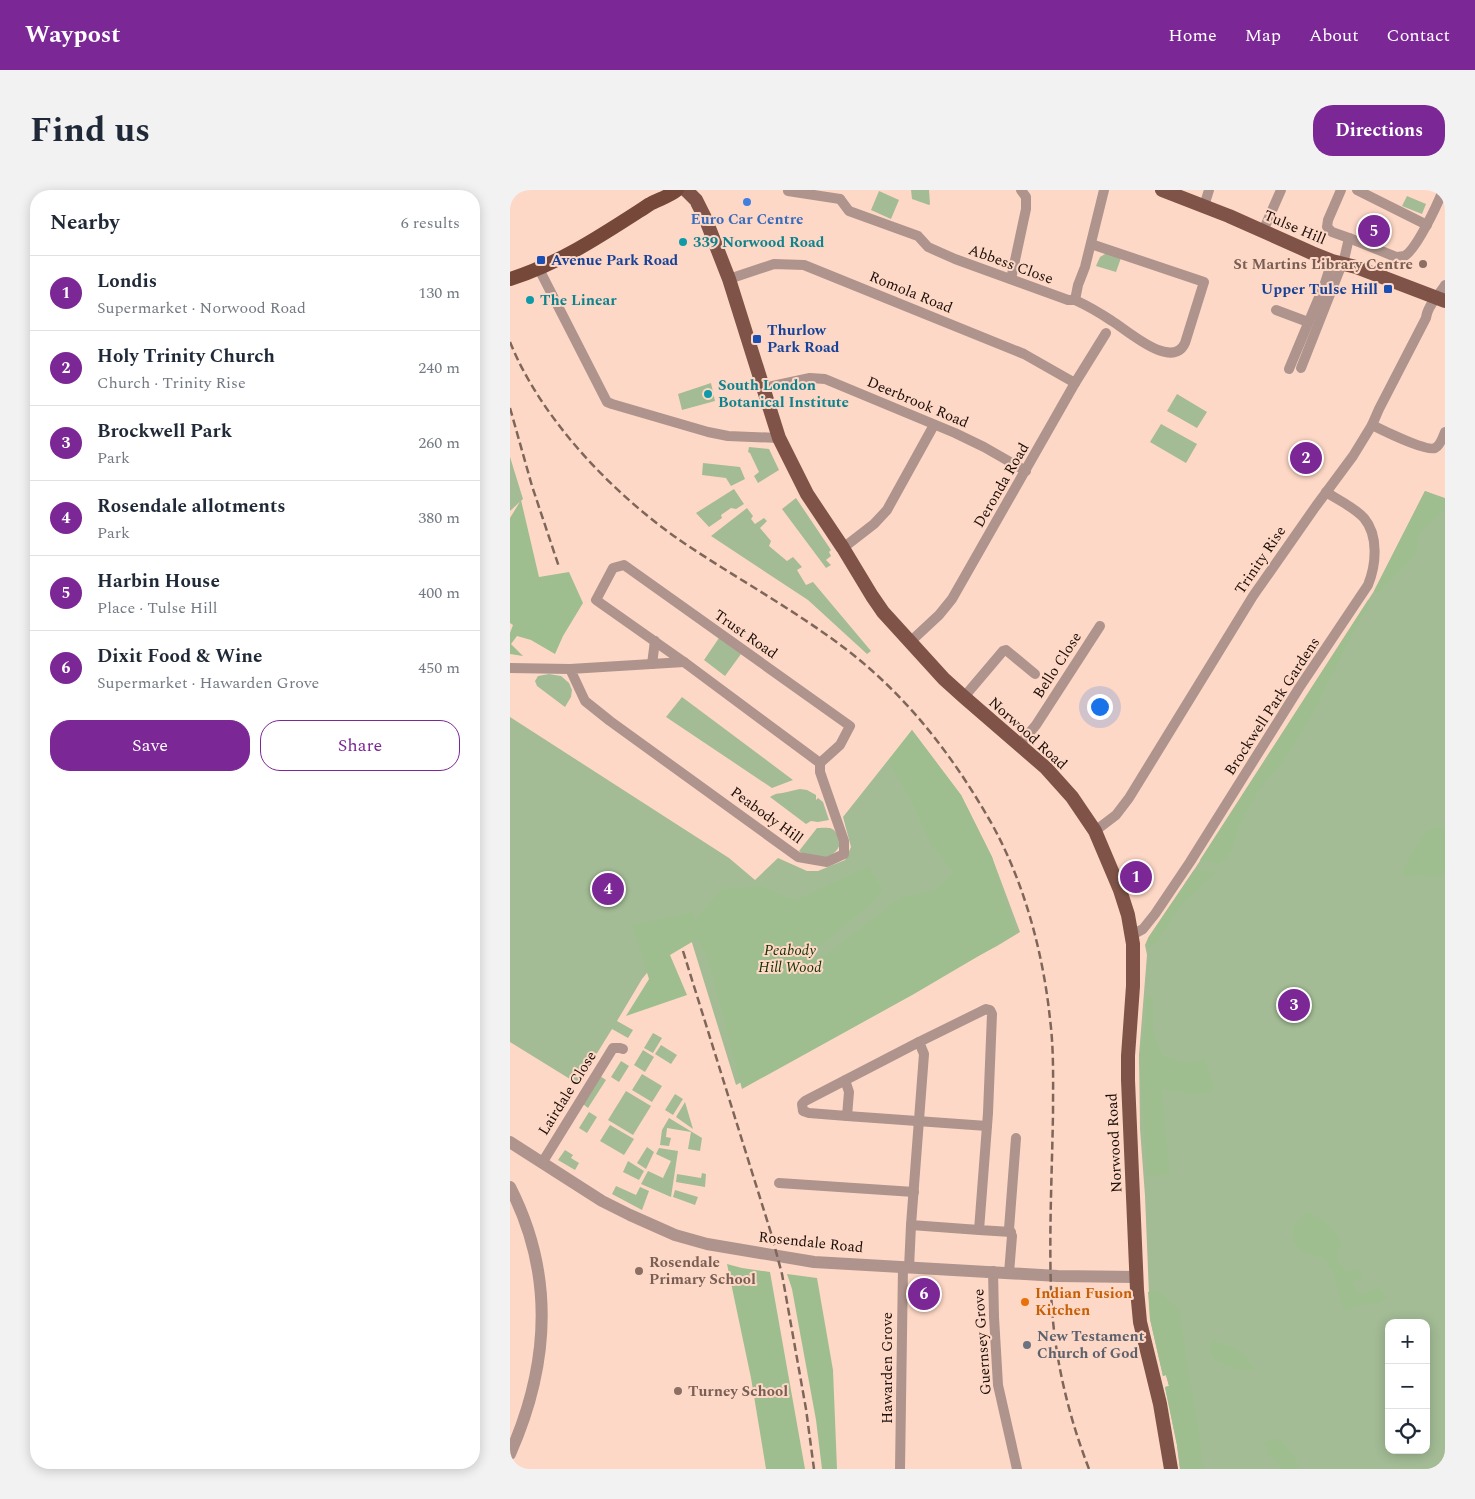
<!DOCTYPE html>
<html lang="en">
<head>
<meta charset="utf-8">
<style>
	body { margin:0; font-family:Spectral,serif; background:#f2f2f3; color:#1f2937 }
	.controls { position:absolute; right:15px; bottom:15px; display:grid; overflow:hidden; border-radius:10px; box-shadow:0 2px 12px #0003 }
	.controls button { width:45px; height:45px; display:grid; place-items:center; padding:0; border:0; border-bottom:1px solid #e0e1e3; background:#fff; color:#1f2937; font:25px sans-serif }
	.you { position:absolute; left:589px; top:516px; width:18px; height:18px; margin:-12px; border:4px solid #fff; border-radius:50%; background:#1a73e8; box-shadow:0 0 0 8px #1a73e833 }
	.badge { display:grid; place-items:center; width:32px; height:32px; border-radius:50%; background:#7c2796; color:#fff; font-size:16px; font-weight:700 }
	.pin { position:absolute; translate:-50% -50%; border:2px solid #fff; box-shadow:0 1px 5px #0006 }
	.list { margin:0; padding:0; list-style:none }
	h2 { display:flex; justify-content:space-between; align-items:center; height:65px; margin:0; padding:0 20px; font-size:21px }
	h2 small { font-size:16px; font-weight:400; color:#747a83 }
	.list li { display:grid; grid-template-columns:32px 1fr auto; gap:15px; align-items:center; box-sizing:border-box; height:75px; padding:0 20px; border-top:1px solid #e0e1e3 }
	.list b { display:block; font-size:19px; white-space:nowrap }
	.list p { margin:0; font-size:16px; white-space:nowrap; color:#747a83 }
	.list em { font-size:16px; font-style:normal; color:#747a83 }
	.actions { display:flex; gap:10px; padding:15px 20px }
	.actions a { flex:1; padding:11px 0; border:1px solid #7c2796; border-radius:20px; text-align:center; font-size:18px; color:#7c2796 }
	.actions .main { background:#7c2796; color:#fff }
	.icon { flex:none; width:28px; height:28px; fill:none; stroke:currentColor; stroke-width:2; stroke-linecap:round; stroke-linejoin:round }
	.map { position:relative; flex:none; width:935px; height:1279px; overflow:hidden; border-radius:20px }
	header { display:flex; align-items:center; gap:30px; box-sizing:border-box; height:70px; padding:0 25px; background:#7c2796; color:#fff }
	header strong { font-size:24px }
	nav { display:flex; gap:28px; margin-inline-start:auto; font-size:18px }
	.intro { display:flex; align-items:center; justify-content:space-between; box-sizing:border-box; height:120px; padding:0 30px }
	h1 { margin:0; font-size:35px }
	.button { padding:12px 22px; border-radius:20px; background:#7c2796; color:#fff; font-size:18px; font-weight:700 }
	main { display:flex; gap:30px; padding:0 30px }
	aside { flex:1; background:#fff; border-radius:20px; box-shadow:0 2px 12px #0003 }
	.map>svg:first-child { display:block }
	.green { fill:#a3bc95; fill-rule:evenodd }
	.forest { fill:#9fbe8f }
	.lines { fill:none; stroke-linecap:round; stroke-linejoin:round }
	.minor { stroke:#ae948c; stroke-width:10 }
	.tertiary { stroke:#ae948c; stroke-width:12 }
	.primary { stroke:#7f5347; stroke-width:14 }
	.trunk { stroke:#76483a; stroke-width:14 }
	.rail { stroke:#7e665a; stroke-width:2.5; stroke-dasharray:8 4; stroke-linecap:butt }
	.shop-dot { fill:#3f7fe0; stroke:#fed8c6; stroke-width:2 }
	.culture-dot { fill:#0f9aa8; stroke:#fed8c6; stroke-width:2 }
	.transit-dot { fill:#1a4fb4; stroke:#fed8c6; stroke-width:2 }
	.education-dot { fill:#8d6e63; stroke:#fed8c6; stroke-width:2 }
	.food-dot { fill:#e8710a; stroke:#fed8c6; stroke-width:2 }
	.worship-dot { fill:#6b7280; stroke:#fed8c6; stroke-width:2 }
	.labels { text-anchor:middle; stroke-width:4; stroke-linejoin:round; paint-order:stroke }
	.shop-label { font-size:15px; font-weight:bold; fill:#366cbe; stroke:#fed8c6 }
	.street-label { font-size:15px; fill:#1b0e08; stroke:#fed8c6 }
	.culture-label { font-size:15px; font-weight:bold; fill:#0d838f; stroke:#fed8c6; text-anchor:start }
	.transit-label { font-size:15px; font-weight:bold; fill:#164399; stroke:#fed8c6; text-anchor:start }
	.education-label { font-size:15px; font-weight:bold; fill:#785e54; stroke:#fed8c6; text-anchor:start }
	.park-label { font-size:15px; font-style:italic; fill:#153200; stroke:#fed8c6 }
	.food-label { font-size:15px; font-weight:bold; fill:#c56008; stroke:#fed8c6; text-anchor:start }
	.worship-label { font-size:15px; font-weight:bold; fill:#5b616d; stroke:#fed8c6; text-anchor:start }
</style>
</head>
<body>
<header>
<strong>Waypost</strong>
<nav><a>Home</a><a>Map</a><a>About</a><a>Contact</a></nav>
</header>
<div class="intro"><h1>Find us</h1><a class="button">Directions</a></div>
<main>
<aside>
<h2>Nearby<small>6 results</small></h2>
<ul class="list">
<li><span class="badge">1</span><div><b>Londis</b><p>Supermarket · Norwood Road</p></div><em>130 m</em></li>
<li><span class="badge">2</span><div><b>Holy Trinity Church</b><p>Church · Trinity Rise</p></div><em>240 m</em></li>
<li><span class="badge">3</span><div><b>Brockwell Park</b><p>Park</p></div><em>260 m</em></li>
<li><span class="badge">4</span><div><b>Rosendale allotments</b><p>Park</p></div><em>380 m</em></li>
<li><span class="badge">5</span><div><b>Harbin House</b><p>Place · Tulse Hill</p></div><em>400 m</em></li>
<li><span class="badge">6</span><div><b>Dixit Food &amp; Wine</b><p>Supermarket · Hawarden Grove</p></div><em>450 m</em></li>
</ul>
<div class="actions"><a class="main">Save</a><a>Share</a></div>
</aside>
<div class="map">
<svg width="935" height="1279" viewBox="0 0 935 1279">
	<rect width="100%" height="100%" fill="#fed8c6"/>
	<!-- green -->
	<g class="green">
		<path d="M 401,0 L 419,0 L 420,14 L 419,15 L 402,9 Z"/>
		<path d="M 369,1 L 389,10 L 381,29 L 361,20 Z"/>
		<path d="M 897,6 L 916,14 L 912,24 L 892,16 Z"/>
		<path d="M 595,64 L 599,64 L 611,68 L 606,82 L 586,76 L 590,67 Z"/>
		<path d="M 201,193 L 205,211 L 172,220 L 168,204 Z"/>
		<path d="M 667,204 L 697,222 L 687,238 L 657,221 Z"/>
		<path d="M 651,234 L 687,254 L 676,273 L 640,252 Z"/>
		<path d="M 239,257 L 259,259 L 269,280 L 248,293 L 244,286 L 249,282 L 240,263 L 238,262 Z"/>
		<path d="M 0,267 L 13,309 L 0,321 Z"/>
		<path d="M 193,273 L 230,277 L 235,289 L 221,296 L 216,288 L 192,285 Z"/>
		<path d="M 224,299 L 234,314 L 226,319 L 221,318 L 211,325 L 212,328 L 199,337 L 186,323 Z"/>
		<path d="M 915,301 L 935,308 L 935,1279 L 670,1279 L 667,1255 L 655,1197 L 659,1196 L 656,1185 L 653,1186 L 640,1129 L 635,1006 L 630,939 L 629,865 L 637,765 L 635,755 L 638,748 L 684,680 L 864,401 ZM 879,1133 L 916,1133 L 916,1260 L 879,1260 Z"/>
		<path d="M 286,308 L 321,360 L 319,362 L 321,366 L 316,370 L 321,375 L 316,378 L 272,319 Z"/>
		<path d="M 237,318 L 243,326 L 241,329 L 245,334 L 254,328 L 257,331 L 250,338 L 261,351 L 259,356 L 277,371 L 283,367 L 292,377 L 287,380 L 296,395 L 303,392 L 361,461 L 357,464 L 298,410 L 201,346 Z"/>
		<path d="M 209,448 L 231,464 L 215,486 L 194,470 Z"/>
		<path d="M 39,484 L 51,486 L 59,493 L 62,500 L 61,507 L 55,517 L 27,496 L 25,491 L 28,486 Z"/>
		<path d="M 172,507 L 283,590 L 262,598 L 156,527 Z"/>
		<path d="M 0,527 L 219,668 L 245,690 L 268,668 L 297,681 L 308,681 L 335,670 L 341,657 L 333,627 L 402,540 L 451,605 L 482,667 L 510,742 L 487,756 L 226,895 L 175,730 L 150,767 L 132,789 L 107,831 L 123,840 L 118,848 L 102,839 L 68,894 L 0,852 Z"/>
		<path d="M 290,599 L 297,600 L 306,605 L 306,610 L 308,608 L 313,612 L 319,630 L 308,632 L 301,631 L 296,634 L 260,607 C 267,602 270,604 277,602 C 281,601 285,600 290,599 Z"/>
		<path d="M 307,638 C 324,637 324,637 331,653 C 329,656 327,661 324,663 C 314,674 299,667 289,661 Z"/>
		<path d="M 143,843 L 152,848 L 143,863 L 134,858 Z"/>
		<path d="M 151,855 L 167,865 L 161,874 L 145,864 Z"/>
		<path d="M 133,860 L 144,867 L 135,882 L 124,875 Z"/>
		<path d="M 111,871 L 119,876 L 109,892 L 101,887 Z"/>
		<path d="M 132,884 L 152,896 L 142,912 L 122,900 Z"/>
		<path d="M 90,886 L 96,890 L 78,918 L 73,914 Z"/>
		<path d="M 116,901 L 141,916 L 123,945 L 98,930 Z"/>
		<path d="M 165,904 L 173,909 L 163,925 L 155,920 Z"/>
		<path d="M 175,912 L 183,939 L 166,927 Z"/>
		<path d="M 79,922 L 87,927 L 77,943 L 69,938 Z"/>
		<path d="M 159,928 L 192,948 L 190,961 L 178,959 L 181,942 L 157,938 L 156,947 L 161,948 L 159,956 L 150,955 L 152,940 Z"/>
		<path d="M 100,935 L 124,949 L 114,965 L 90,951 Z"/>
		<path d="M 137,957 L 144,962 L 136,979 L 127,973 Z"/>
		<path d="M 149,958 L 168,961 L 161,1007 L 131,994 L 138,981 L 153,988 L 161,971 L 146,964 Z"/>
		<path d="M 55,960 L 63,965 L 61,968 L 69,973 L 65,980 L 48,970 Z"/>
		<path d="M 118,971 L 134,981 L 129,990 L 113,982 Z"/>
		<path d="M 192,983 L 196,984 L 195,997 L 166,992 L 167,984 L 191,988 Z"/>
		<path d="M 106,996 L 126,1005 L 130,997 L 139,1001 L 132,1020 L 102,1004 Z"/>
		<path d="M 165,1000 L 188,1007 L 185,1015 L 163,1007 Z"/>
	</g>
	<!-- forest -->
	<g class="forest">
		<path d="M 915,301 L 935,310 L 935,319 L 910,342 L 906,366 L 868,404 L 864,401 Z"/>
		<path d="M 11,310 L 29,387 L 59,382 L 73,413 L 53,446 L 45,464 L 21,450 L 7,446 L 1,454 L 13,466 L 0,464 L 0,443 L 3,435 L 0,433 L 0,328 Z"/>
		<path d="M 858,410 L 861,412 L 847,435 L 803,524 L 771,575 L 753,594 L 733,629 L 726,647 L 722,661 L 717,670 L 709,674 L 690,670 Z"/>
		<path d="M 402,540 L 451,605 L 482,667 L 506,744 L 404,804 L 232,899 L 197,767 L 187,749 L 160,765 L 177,805 L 116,826 L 139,789 L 122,735 L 183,722 L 185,728 L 212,699 L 251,696 L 285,710 L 359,676 L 373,700 L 361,714 L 290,773 L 316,764 L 391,707 L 425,700 L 443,682 L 421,655 L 401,611 L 378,571 Z"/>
		<path d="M 931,637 L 935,638 L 935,685 L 927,688 L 892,685 L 898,669 L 916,640 Z"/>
		<path d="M 684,680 L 707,682 L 671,715 L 649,750 L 638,759 L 638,748 Z"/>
		<path d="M 636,805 L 643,808 L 643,841 L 653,866 L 676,873 L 695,869 L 705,900 L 689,905 L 652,900 L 660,984 L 637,986 L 629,867 L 634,841 Z"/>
		<path d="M 796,1022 C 814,1029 823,1035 832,1053 C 824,1066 829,1072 837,1082 L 848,1078 L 853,1088 L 842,1093 L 849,1105 L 869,1097 L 877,1108 L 870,1113 L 853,1115 L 837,1121 L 833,1118 L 824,1084 L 815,1070 L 806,1066 L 791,1062 L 783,1052 L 784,1035 Z"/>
		<path d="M 217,1074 L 232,1078 L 260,1082 L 295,1279 L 256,1279 L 241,1188 Z"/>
		<path d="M 277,1084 L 307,1088 L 323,1180 L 327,1279 L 312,1279 L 306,1230 L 282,1099 Z"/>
		<path d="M 648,1100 L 670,1121 L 678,1179 L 689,1240 L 693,1279 L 670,1279 L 667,1255 L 655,1197 L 659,1196 L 656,1185 L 653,1186 L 640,1129 L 638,1102 Z"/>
		<path d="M 702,1150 L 726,1158 L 737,1166 L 744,1180 C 729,1181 716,1176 703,1169 L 699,1160 Z"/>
		<path d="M 770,1248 L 787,1270 L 789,1279 L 771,1279 L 767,1272 L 758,1264 L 755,1252 Z"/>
	</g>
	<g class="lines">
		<!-- minor -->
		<g class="minor">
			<path d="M 831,0 L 818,30 L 817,37 L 822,42 L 839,48 L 886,67 C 887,67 894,66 894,66 C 906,61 928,13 933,0"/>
			<path d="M 847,0 L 917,35"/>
			<path d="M 278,1 L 330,9"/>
			<path d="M 330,9 L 339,21 L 408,46 L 418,57 L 445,69 L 558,110 L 565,110 L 568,95 L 575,77 L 594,0"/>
			<path d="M 694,16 L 699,0"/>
			<path d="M 753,41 L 771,0"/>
			<path d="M 833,74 L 839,48"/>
			<path d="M 29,79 L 97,212 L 102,214 L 198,242 L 218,246 L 269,248"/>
			<path d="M 219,89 L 264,74 L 294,75 L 514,164 L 565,193"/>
			<path d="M 501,89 L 516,19 L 516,7 L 511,0"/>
			<path d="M 565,110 C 578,116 590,123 602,131 C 617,140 662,181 675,153 L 694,92 L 581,54"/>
			<path d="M 766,120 L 798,132"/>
			<path d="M 791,178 L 832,74"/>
			<path d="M 779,179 L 815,93 L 822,71"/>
			<path d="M 253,198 L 300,188 L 315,189 L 445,243 L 474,257 L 516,281"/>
			<path d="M 862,235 C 872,240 917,262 925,258 C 930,256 933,247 935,242"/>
			<path d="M 333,358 L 364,334 L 377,320 L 424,235"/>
			<path d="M 114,375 L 340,536 L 330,555 L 310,573 L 174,472 L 86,410 L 103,378 Z"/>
			<path d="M 400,452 L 429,425 L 442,409 L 565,193 L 596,143"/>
			<path d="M 174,472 L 60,479 L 75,511 L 100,531 L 288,667 L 317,672 L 334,664 L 334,651 L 310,582 L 310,573"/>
			<path d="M 142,474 L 145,451"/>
			<path d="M 0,478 L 60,479"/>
			<path d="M 454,507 L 493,461 L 496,460 L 525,484"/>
			<path d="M 510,554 L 526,535 L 590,436"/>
			<path d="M 585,641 L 606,625 L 619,608 L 743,406 L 806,316 L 843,266 L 862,235 L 869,219 L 916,128 C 917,116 929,105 935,95"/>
			<path d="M 622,745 L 633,739 L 645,724 L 680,672 L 789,498 L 858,395 C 866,375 869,346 854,328 C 844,317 828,310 816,302"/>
			<path d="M 335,890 L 339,902 L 337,926 L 299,923 L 293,921 L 292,914 L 295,911 L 409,852"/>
			<path d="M 337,926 L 477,936"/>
			<path d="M 32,973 L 103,858 L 110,858 L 113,859"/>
			<path d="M 269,993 L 404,1002"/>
			<path d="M 469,1040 L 401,1035 L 414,864 L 409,852 L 476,819 L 480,820 L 482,824 L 478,923 L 469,1040 L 501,1042"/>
			<path d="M 399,1078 L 401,1035"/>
			<path d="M 483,1081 L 484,1127 L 488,1195 L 507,1279"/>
			<path d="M 499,1083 L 502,1046 L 499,1039 L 506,948"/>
			<path d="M 390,1279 L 393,1077"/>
		</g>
		<!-- tertiary -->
		<g class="tertiary">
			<path d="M 0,952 L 92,1011 L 120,1025 L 165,1045 L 197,1054 L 304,1072 L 548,1086 L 626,1087"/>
			<path d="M 0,997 C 45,1085 39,1176 0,1264"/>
		</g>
		<!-- primary -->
		<g class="primary">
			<path d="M 176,0 L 186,10 L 196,30 L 219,89 L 269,248 L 297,304 L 333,358 L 362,406 L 373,422 L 434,489 L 454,507 L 536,578 L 562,607 L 585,641 L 610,700 L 618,725 L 623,754 L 623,796 L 618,866 L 618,890 L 627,1100 L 630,1132 L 650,1214 L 661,1279"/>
			<path d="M 652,0 L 719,26 L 802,63 L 822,71 L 846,77 L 935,111"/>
		</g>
		<!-- trunk -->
		<path class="trunk" d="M 0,89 C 51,73 95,43 140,14 C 149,9 158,7 167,0"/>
		<!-- rail -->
		<g class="rail">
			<path d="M 0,152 C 31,229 103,304 171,351 C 227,389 287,421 341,463 C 399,509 442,565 479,629 C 513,688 533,761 540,829 C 544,860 543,892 543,924 C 542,982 539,1042 541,1100 C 543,1162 557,1222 579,1279"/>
			<path d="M 0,218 L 22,296 L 49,377"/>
			<path d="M 173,761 L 261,1043 L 272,1084 L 296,1219 L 304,1279"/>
		</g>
	</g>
	<!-- markers -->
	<circle class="shop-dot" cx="237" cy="12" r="5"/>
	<g class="culture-dot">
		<circle cx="173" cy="52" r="5"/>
		<circle cx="20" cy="110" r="5"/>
		<circle cx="198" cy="204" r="5"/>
	</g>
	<g class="transit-dot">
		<rect x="26" y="65" width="10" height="10" rx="2.5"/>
		<rect x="873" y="94" width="10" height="10" rx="2.5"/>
		<rect x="242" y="144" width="10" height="10" rx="2.5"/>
	</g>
	<g class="education-dot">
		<circle cx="913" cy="74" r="5"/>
		<circle cx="129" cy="1081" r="5"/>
		<circle cx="168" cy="1201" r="5"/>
	</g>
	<circle class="food-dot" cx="515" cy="1112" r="5"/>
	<circle class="worship-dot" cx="517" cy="1155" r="5"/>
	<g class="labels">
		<!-- shop labels -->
		<g class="shop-label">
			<text x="237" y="34">Euro Car Centre</text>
		</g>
		<!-- street labels -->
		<g class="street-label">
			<text transform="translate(785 37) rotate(23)" y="5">Tulse Hill</text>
			<text transform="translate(501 74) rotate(20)" y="5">Abbess Close</text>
			<text transform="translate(401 102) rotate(22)" y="5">Romola Road</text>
			<text transform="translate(408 212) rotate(23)" y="5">Deerbrook Road</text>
			<text transform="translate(491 295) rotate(-60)" y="5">Deronda Road</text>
			<text transform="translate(750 370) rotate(-56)" y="5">Trinity Rise</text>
			<text transform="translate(236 444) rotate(35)" y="5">Trust Road</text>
			<text transform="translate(547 475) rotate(-57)" y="5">Bello Close</text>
			<text transform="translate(762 516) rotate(-57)" y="5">Brockwell Park Gardens</text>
			<text transform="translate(518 543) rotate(42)" y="5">Norwood Road</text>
			<text transform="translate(257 625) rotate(36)" y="5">Peabody Hill</text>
			<text transform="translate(57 903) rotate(-58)" y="5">Lairdale Close</text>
			<text transform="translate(604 953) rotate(-93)" y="5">Norwood Road</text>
			<text transform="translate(301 1052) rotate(6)" y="5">Rosendale Road</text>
			<text transform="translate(472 1152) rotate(-94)" y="5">Guernsey Grove</text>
			<text transform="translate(377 1178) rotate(-90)" y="5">Hawarden Grove</text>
		</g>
		<!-- culture labels -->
		<g class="culture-label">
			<text x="183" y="57">339 Norwood Road</text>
			<text x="30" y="115">The Linear</text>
			<text x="208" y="200">South London<tspan x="208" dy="17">Botanical Institute</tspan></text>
		</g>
		<!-- transit labels -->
		<g class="transit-label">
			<text x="41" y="75">Avenue Park Road</text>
			<text x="868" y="104" text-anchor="end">Upper Tulse Hill</text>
			<text x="257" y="145">Thurlow<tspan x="257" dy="17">Park Road</tspan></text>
		</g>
		<!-- education labels -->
		<g class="education-label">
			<text x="903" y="79" text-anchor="end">St Martins Library Centre</text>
			<text x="139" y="1077">Rosendale<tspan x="139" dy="17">Primary School</tspan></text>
			<text x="178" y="1206">Turney School</text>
		</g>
		<!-- park labels -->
		<g class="park-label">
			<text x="280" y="765">Peabody<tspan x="280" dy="17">Hill Wood</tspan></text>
		</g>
		<!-- food labels -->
		<g class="food-label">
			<text x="525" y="1108">Indian Fusion<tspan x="525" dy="17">Kitchen</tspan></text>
		</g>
		<!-- worship labels -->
		<g class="worship-label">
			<text x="527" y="1151">New Testament<tspan x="527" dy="17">Church of God</tspan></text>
		</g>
	</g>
</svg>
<div class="controls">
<button>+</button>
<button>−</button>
<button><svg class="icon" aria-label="locate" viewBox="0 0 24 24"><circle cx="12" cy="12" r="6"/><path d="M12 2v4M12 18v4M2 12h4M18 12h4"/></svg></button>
</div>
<div class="you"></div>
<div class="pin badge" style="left:626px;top:687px">1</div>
<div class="pin badge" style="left:796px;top:268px">2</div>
<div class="pin badge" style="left:784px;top:815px">3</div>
<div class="pin badge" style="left:98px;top:699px">4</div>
<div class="pin badge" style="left:864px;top:41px">5</div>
<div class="pin badge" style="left:414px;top:1104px">6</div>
</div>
</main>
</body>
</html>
